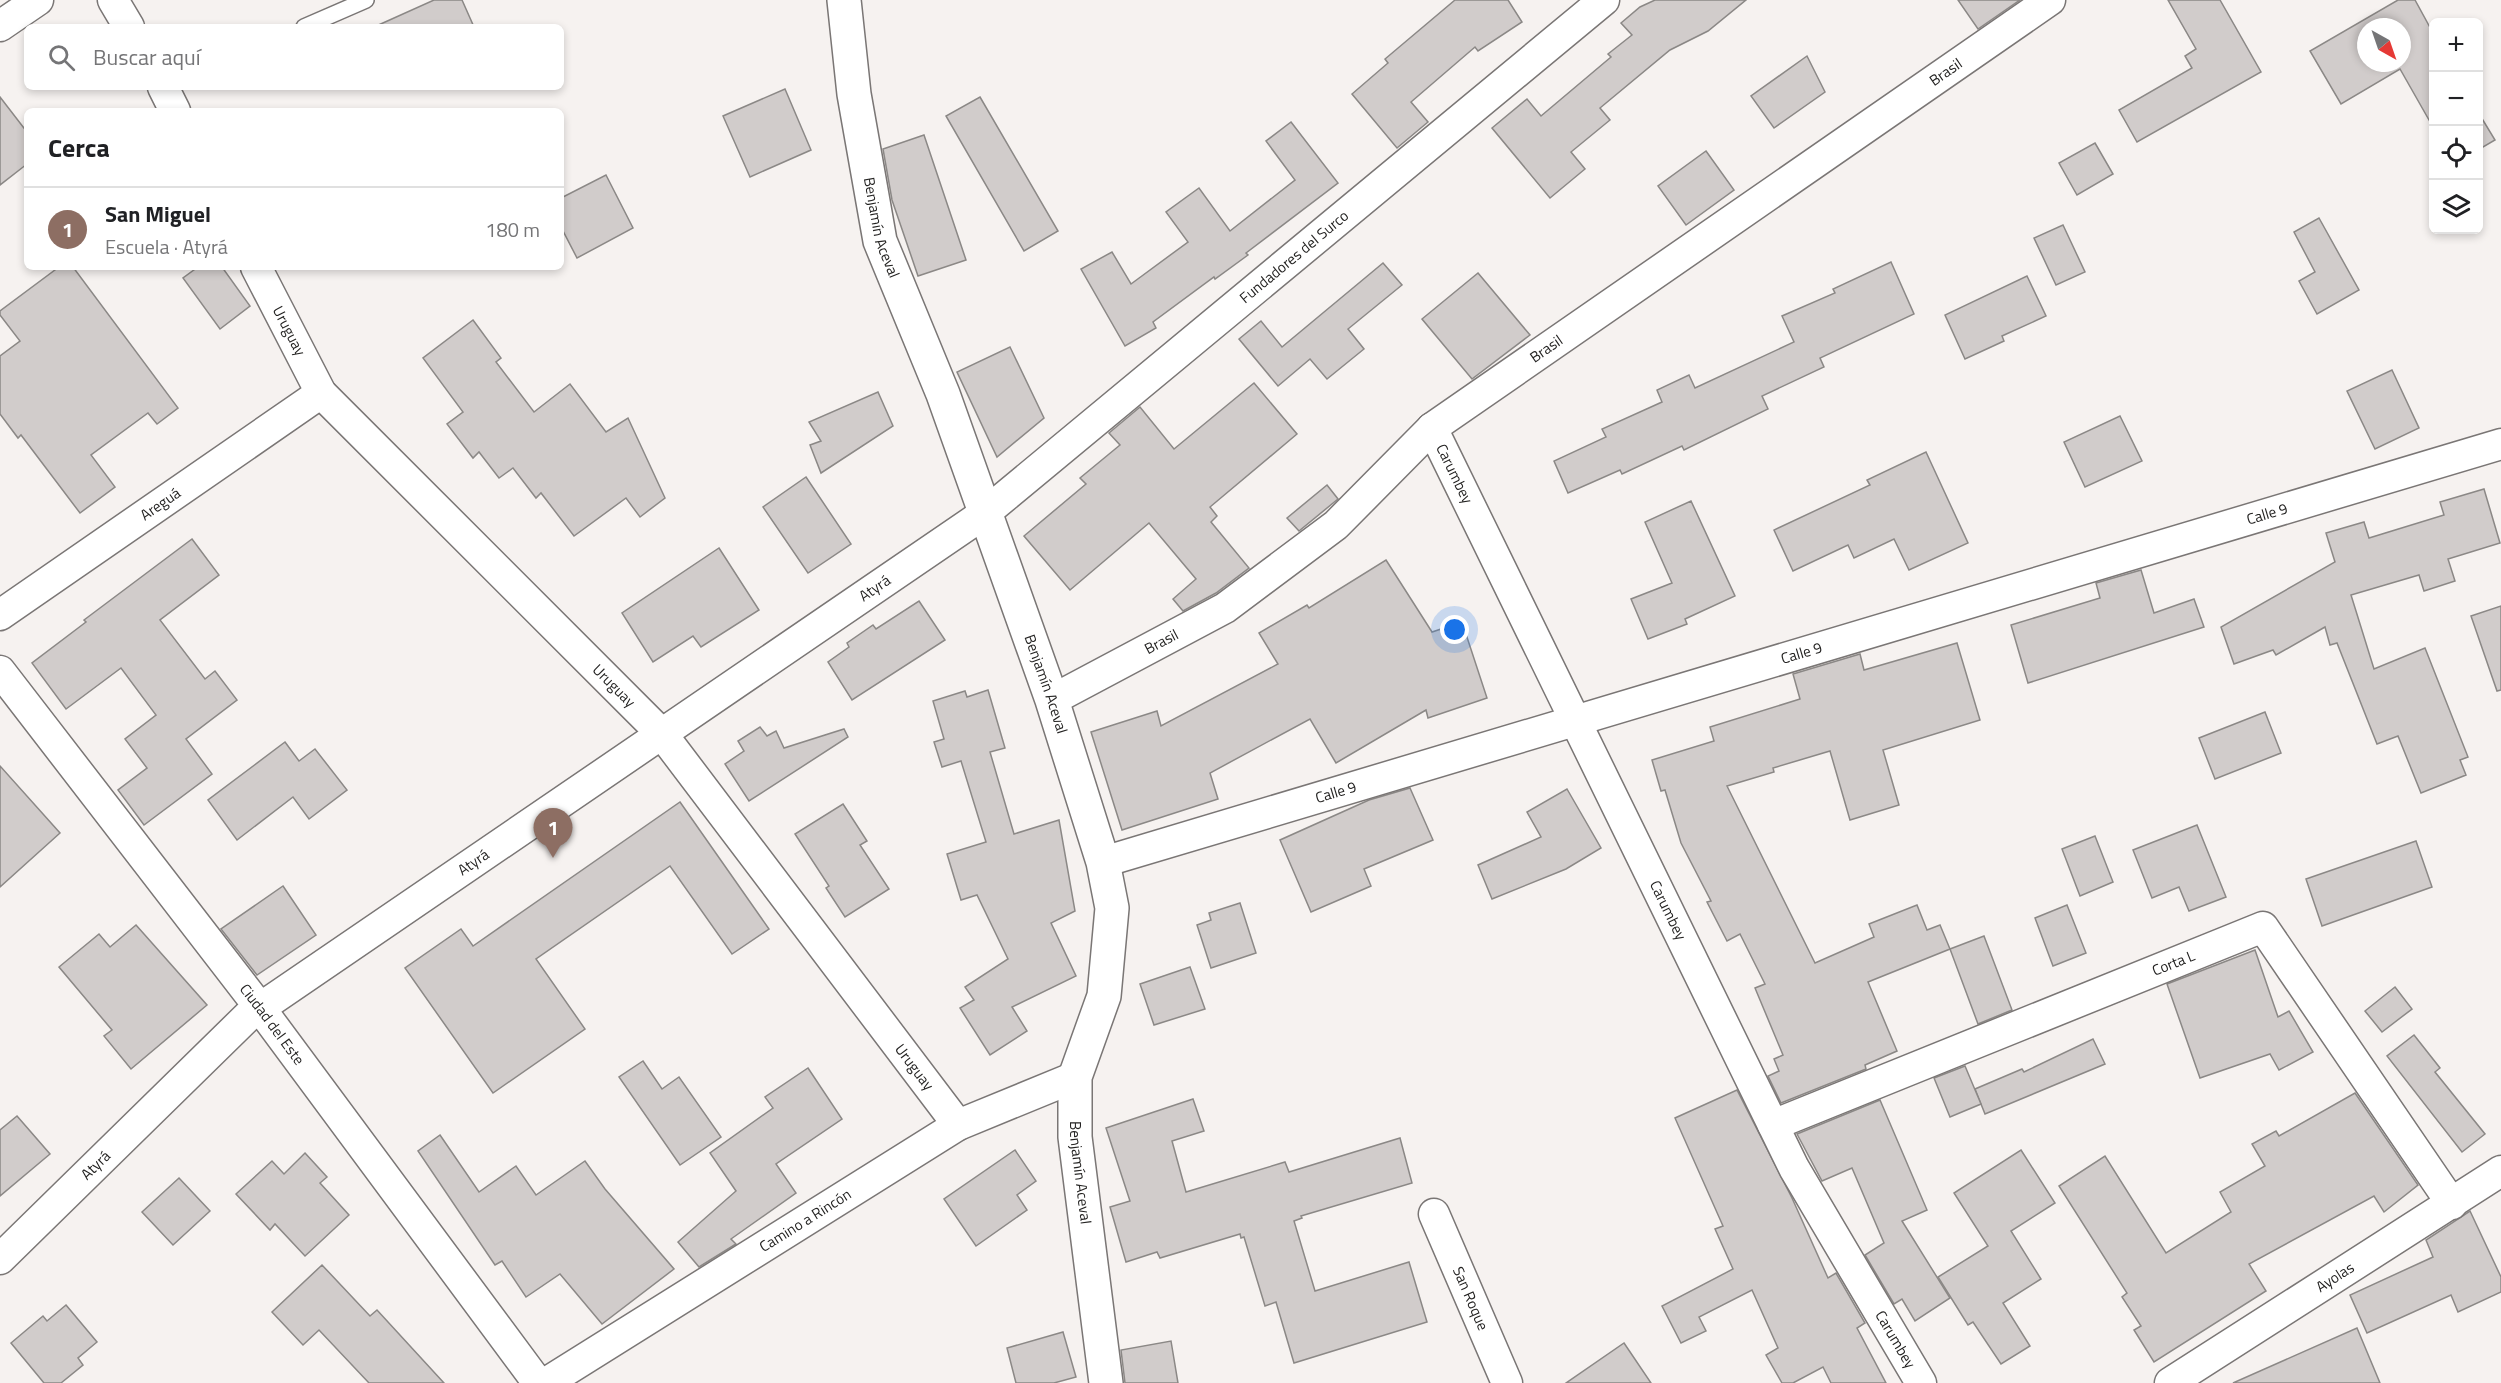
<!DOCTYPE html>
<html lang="es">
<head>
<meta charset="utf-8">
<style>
	body { margin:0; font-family:"Titillium Web",sans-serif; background:#f6f6f6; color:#202124 }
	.controls { position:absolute; right:18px; top:18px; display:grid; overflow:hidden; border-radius:9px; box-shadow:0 3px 9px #0003 }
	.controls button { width:54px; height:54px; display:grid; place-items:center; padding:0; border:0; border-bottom:2px solid #e0e0e0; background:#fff; color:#202124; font:30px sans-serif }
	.compass { position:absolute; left:2357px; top:18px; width:54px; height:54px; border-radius:50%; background:#fff; box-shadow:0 3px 9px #0003; rotate:140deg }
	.you { position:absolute; left:1455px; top:630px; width:21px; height:21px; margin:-15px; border:4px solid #fff; border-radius:50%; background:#1a73e8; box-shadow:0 0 0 9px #1a73e833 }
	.badge { display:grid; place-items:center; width:39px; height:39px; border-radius:50%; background:#2563eb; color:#fff; font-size:20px; font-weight:700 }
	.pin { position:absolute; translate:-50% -50px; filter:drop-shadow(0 2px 3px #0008) }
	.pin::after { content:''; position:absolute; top:32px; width:21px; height:18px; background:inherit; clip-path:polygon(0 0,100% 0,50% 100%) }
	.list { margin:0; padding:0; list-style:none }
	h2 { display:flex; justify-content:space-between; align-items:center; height:78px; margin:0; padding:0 24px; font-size:26px }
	h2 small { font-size:20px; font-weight:400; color:#757577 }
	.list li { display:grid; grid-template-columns:39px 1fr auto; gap:18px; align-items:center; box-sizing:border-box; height:84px; padding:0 24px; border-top:2px solid #e0e0e0 }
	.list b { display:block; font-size:22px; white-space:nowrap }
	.list p { margin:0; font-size:20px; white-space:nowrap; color:#757577 }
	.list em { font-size:20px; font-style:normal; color:#757577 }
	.icon { flex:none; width:33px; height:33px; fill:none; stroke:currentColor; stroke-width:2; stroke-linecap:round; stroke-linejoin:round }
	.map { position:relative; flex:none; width:2501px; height:1383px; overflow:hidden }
	.search { position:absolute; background:#fff; box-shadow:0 3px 9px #0003; left:24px; top:24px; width:540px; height:66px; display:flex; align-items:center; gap:15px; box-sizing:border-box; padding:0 21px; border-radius:9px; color:#757577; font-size:22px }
	.panel { position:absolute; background:#fff; box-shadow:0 3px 9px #0003; left:24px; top:108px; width:540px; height:162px; border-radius:9px }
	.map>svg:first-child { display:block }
	.building { fill:#d1cccb; stroke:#8b8886; stroke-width:1.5; fill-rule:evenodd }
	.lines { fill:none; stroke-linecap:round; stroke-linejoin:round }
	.service-casing { stroke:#7a7675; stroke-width:18 }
	.minor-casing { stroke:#7a7675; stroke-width:33 }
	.tertiary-casing { stroke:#7a7675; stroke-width:36 }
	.service { stroke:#fff; stroke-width:15 }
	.minor { stroke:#fff; stroke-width:30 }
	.tertiary { stroke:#fff; stroke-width:33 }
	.labels { text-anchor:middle; stroke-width:6; stroke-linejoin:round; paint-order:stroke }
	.street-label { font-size:15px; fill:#242322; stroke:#fff }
</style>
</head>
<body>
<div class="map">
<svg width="2501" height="1383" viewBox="0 0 2501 1383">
	<rect width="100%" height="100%" fill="#f6f2f0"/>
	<!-- building -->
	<g class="building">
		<path d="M 434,0 L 462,0 L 474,27 L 374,27 Z"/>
		<path d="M 1455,0 L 1508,0 L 1522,22 L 1478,51 L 1475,47 L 1411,102 L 1428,122 L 1397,148 L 1352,94 L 1388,63 L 1385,59 Z"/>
		<path d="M 1655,0 L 1746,0 L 1708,31 L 1670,50 L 1600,108 L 1610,120 L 1571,152 L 1585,169 L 1550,198 L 1492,128 L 1527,99 L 1541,116 L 1611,57 L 1608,54 L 1632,35 L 1621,23 L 1640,7 Z"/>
		<path d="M 1958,0 L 2020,0 L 1978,29 Z"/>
		<path d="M 2168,0 L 2220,0 L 2261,72 L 2137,142 L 2119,110 L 2192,68 L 2185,56 L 2196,49 Z"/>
		<path d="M 2398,0 L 2415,0 L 2433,33 L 2433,127 L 2400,69 L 2341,104 L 2310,51 ZM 2366,27 L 2402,27 L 2402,63 L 2366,63 Z"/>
		<path d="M 1807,56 L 1825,92 L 1774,128 L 1751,96 Z"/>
		<path d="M 785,89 L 811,150 L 750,177 L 723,116 Z"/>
		<path d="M 0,97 L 27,132 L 27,164 L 0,185 Z"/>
		<path d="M 980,97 L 1058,231 L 1024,251 L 946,116 Z"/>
		<path d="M 2478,112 L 2495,140 L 2478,150 Z"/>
		<path d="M 1291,122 L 1338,183 L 1246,253 L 1248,255 L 1215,279 L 1214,277 L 1153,322 L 1156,328 L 1125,346 L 1081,269 L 1112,252 L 1131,284 L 1188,242 L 1166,212 L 1199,188 L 1230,231 L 1295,180 L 1266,141 Z"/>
		<path d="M 924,135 L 966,260 L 918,276 L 892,200 L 883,149 Z"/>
		<path d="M 2095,143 L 2113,174 L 2077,195 L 2059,163 Z"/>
		<path d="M 1706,151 L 1734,190 L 1686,225 L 1658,186 Z"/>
		<path d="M 606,175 L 633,228 L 577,258 L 561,227 L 561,198 Z"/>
		<path d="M 2319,218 L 2359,290 L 2317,314 L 2299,281 L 2315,272 L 2294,232 Z"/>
		<path d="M 2063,225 L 2085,272 L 2056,285 L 2034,238 Z"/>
		<path d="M 1891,262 L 1914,314 L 1820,358 L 1824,367 L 1762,396 L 1768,409 L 1684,450 L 1682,446 L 1622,474 L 1620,470 L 1568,493 L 1554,461 L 1606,437 L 1602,429 L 1662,402 L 1657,390 L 1689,375 L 1695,388 L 1794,342 L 1782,316 L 1835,293 L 1833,289 Z"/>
		<path d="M 1383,263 L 1402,285 L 1348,329 L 1364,349 L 1327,379 L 1310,359 L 1278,386 L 1239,339 L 1261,321 L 1282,347 Z"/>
		<path d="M 59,267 L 73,267 L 178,408 L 157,424 L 148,413 L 91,455 L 115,487 L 80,513 L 21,435 L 18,438 L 0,414 L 0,356 L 20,341 L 0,315 L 0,311 Z"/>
		<path d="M 198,267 L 222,267 L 250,306 L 220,329 L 183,278 Z"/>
		<path d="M 1478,273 L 1530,335 L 1472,379 L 1422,319 Z"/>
		<path d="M 2027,276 L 2046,316 L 2002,336 L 2004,341 L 1965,359 L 1945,315 Z"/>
		<path d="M 473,320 L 501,358 L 496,362 L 534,412 L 570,384 L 606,432 L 628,418 L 665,498 L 640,517 L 626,498 L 574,536 L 541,493 L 536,498 L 513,468 L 499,478 L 479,452 L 473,458 L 447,424 L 463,412 L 423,358 Z"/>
		<path d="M 1010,347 L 1044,418 L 997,457 L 957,372 Z"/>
		<path d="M 2392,370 L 2419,428 L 2375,449 L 2347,391 Z"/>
		<path d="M 1254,383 L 1297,434 L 1210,507 L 1217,516 L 1211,522 L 1249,568 L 1216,593 L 1183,611 L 1173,599 L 1196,579 L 1149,523 L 1070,590 L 1024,536 L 1086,484 L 1080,478 L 1120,445 L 1109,433 L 1140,407 L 1174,449 Z"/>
		<path d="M 878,392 L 893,426 L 821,473 L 810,445 L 821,441 L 809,422 Z"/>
		<path d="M 2120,416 L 2142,461 L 2085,487 L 2064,442 Z"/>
		<path d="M 1926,452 L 1968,543 L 1909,570 L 1894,539 L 1854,558 L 1848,545 L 1793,571 L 1774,530 L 1870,485 L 1867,480 Z"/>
		<path d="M 806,477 L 851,544 L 808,573 L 763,507 Z"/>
		<path d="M 1327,485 L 1338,499 L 1299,531 L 1287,518 Z"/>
		<path d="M 2484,489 L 2500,543 L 2448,559 L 2455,581 L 2424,591 L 2419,575 L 2351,595 L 2374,669 L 2425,648 L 2468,757 L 2460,760 L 2466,775 L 2421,793 L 2398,736 L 2377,744 L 2337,643 L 2330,645 L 2325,627 L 2276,655 L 2273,650 L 2234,664 L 2221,627 L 2335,562 L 2326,533 L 2364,522 L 2369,538 L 2444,515 L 2440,502 Z"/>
		<path d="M 1691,501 L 1735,596 L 1685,619 L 1687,624 L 1648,639 L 1631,599 L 1672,583 L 1645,522 Z"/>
		<path d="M 192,539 L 219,575 L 160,620 L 205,679 L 215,671 L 237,700 L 186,739 L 212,774 L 144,825 L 118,790 L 147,768 L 125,739 L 156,715 L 121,668 L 66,709 L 32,663 L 86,622 L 84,620 Z"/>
		<path d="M 719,548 L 759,610 L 701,647 L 693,636 L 653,662 L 622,613 Z"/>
		<path d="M 1386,560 L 1432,632 L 1462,622 L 1487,698 L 1428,718 L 1426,710 L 1336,763 L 1310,719 L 1210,773 L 1218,799 L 1122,830 L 1091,732 L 1157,711 L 1161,726 L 1278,664 L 1259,633 L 1307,605 L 1309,608 Z"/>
		<path d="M 2141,570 L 2154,613 L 2194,599 L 2204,627 L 2028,683 L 2011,625 L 2100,598 L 2096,583 Z"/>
		<path d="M 919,601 L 945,640 L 852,700 L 828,662 L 849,647 L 847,643 L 873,625 L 876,629 Z"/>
		<path d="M 2501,606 L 2501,690 L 2497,691 L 2471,616 Z"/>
		<path d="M 1957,643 L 1980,720 L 1883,750 L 1899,805 L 1850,820 L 1830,751 L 1773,768 L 1774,772 L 1727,786 L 1815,963 L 1874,937 L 1869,924 L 1917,905 L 1927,930 L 1940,925 L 1950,949 L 1868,982 L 1897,1051 L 1865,1065 L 1866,1069 L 1781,1103 L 1768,1076 L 1779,1071 L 1774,1059 L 1783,1055 L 1755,988 L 1765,984 L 1740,934 L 1727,941 L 1707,902 L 1711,901 L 1681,843 L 1665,790 L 1661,791 L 1652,760 L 1714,741 L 1710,727 L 1800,699 L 1793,674 L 1860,654 L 1864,670 Z"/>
		<path d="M 988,690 L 1005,748 L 990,752 L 1014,834 L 1059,820 L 1075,911 L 1051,923 L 1076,976 L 1012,1007 L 1027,1031 L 990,1055 L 960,1008 L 974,1000 L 965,987 L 1008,959 L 977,895 L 961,900 L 947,854 L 986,842 L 961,761 L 942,767 L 934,742 L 944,739 L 933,701 L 965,691 L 967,697 Z"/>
		<path d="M 2265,712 L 2281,753 L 2215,779 L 2199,738 Z"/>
		<path d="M 760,727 L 767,736 L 776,731 L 784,748 L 844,729 L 848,737 L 749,801 L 725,764 L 744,751 L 738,741 Z"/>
		<path d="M 285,742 L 299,761 L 315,749 L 347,790 L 309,819 L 293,797 L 237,840 L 208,800 Z"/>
		<path d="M 0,766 L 60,833 L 0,887 Z"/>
		<path d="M 1410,788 L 1433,840 L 1364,869 L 1371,886 L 1311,912 L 1280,840 L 1369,800 Z"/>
		<path d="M 1567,789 L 1601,848 L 1566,869 L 1492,899 L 1478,865 L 1541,837 L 1527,812 Z"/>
		<path d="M 680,802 L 769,929 L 732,954 L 670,866 L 536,959 L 585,1029 L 493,1093 L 405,968 L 461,929 L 473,946 Z"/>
		<path d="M 843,804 L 867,841 L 860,845 L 889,889 L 845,917 L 826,888 L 829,886 L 795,834 Z"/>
		<path d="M 2197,825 L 2226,897 L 2189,911 L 2179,887 L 2152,898 L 2133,850 Z"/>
		<path d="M 2095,836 L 2113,882 L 2080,896 L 2062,849 Z"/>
		<path d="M 2416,841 L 2432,887 L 2322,926 L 2306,879 Z"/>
		<path d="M 283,886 L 316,935 L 257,975 L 221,929 Z"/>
		<path d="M 1240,903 L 1256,953 L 1211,968 L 1197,925 L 1211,920 L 1209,913 Z"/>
		<path d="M 2067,905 L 2086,953 L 2053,966 L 2035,918 Z"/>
		<path d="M 136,925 L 207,1005 L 131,1069 L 104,1036 L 112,1030 L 59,967 L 99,934 L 110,947 Z"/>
		<path d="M 1984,936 L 2012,1010 L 1978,1024 L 1950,949 Z"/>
		<path d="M 2255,950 L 2278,1017 L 2289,1011 L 2313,1052 L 2279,1070 L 2270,1054 L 2200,1078 L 2167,984 Z"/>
		<path d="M 1190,967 L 1205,1009 L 1154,1025 L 1140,984 Z"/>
		<path d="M 2395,987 L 2412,1009 L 2382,1032 L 2365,1011 Z"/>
		<path d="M 2414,1035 L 2440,1068 L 2435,1072 L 2485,1134 L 2462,1152 L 2387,1056 Z"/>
		<path d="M 2093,1039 L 2105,1064 L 1985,1114 L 1975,1089 L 2022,1069 L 2024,1072 Z"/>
		<path d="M 643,1061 L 662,1089 L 679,1077 L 721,1137 L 680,1165 L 619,1077 Z"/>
		<path d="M 1965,1066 L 1981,1104 L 1950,1117 L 1934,1078 Z"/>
		<path d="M 808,1068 L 842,1119 L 776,1164 L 796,1193 L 731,1239 L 736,1244 L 699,1267 L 678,1242 L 736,1191 L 710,1153 L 773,1108 L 765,1097 Z"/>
		<path d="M 1737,1090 L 1792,1198 L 1828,1278 L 1836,1273 L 1865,1323 L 1857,1328 L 1886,1383 L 1831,1383 L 1823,1367 L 1793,1383 L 1782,1383 L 1766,1355 L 1778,1348 L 1752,1290 L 1699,1317 L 1706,1331 L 1681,1343 L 1662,1306 L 1733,1269 L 1715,1229 L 1723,1226 L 1675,1118 Z"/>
		<path d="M 2355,1093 L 2418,1185 L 2384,1212 L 2374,1196 L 2249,1264 L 2266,1291 L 2154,1362 L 2134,1330 L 2141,1326 L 2122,1297 L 2127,1293 L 2059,1186 L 2105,1156 L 2166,1253 L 2231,1212 L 2220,1192 L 2265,1166 L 2252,1144 L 2276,1131 L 2279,1136 Z"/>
		<path d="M 1193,1099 L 1204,1131 L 1172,1141 L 1186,1192 L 1285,1162 L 1289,1172 L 1400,1138 L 1412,1183 L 1301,1216 L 1302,1218 L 1294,1221 L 1315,1291 L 1409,1262 L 1427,1322 L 1294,1363 L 1276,1302 L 1265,1306 L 1244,1237 L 1241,1238 L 1240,1234 L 1160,1258 L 1157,1252 L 1126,1262 L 1110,1207 L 1130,1201 L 1106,1128 Z"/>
		<path d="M 1880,1100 L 1927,1210 L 1902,1221 L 1950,1298 L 1915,1321 L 1902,1299 L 1894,1304 L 1865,1255 L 1884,1243 L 1852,1168 L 1822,1181 L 1797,1134 Z"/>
		<path d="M 17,1116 L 50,1154 L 0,1196 L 0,1130 Z"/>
		<path d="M 440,1135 L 479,1192 L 516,1166 L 536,1195 L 585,1161 L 605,1189 L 674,1269 L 602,1324 L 560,1274 L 526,1297 L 502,1261 L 495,1265 L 418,1151 Z"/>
		<path d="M 1015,1150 L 1036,1181 L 1017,1195 L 1027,1210 L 976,1246 L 944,1199 Z"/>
		<path d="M 2021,1150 L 2055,1203 L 2011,1231 L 2041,1279 L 2003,1303 L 2030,1346 L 2001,1364 L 1973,1322 L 1968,1325 L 1938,1277 L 1988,1246 L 1954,1193 Z"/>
		<path d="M 305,1153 L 327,1177 L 320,1183 L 349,1215 L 305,1256 L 275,1224 L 270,1230 L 236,1194 L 272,1161 L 284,1174 Z"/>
		<path d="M 179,1178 L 210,1211 L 173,1245 L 142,1212 Z"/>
		<path d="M 2470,1211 L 2501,1277 L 2501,1292 L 2458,1312 L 2451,1295 L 2367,1333 L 2350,1295 L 2433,1257 L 2426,1240 Z"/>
		<path d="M 322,1265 L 370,1316 L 377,1310 L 444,1383 L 369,1383 L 319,1330 L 303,1345 L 272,1312 Z"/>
		<path d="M 66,1305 L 97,1342 L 78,1358 L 83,1365 L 61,1383 L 44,1383 L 11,1343 L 43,1316 L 47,1321 Z"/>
		<path d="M 2357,1328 L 2380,1383 L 2233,1383 Z"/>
		<path d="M 1063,1332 L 1076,1377 L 1054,1383 L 1016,1383 L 1007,1348 Z"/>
		<path d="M 1171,1341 L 1178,1383 L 1125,1383 L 1121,1350 Z"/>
		<path d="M 1624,1343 L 1651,1383 L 1566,1383 Z"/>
	</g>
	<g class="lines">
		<!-- service casing -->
		<g class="service-casing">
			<path id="service" d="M 304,27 L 366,0"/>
		</g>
		<!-- minor casing -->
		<g class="minor-casing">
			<g id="minor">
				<path d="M 113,0 L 129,27"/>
				<path d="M 0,26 L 38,0"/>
				<path d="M 163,87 L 175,111"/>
				<path id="s1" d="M 256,267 L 321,393 L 662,734 L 958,1125"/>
				<path id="s2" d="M 1432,428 L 1794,1168 L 1921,1383"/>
				<path id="s3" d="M 0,615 L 321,393"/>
				<path id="s4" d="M 0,671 L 260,1008 L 538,1383"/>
				<path id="s5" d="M 1052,700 L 1225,608 L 1336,525 L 1432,428 L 2050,0"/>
				<path id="s6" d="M 1103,862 L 2501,444"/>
				<path id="s7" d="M 1773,1125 L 2263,927 L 2452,1204"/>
				<path id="s8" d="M 1434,1214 L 1507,1383"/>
				<path id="s9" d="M 0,1259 L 247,1017 L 985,513 L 1604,0"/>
				<path id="s10" d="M 546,1383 L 958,1125 L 1075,1077"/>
				<path id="s11" d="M 2170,1383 L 2501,1171"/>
			</g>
		</g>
		<!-- tertiary casing -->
		<g class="tertiary-casing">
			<g id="tertiary">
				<path id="s12" d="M 844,0 L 854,94 L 880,241 L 943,394 L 1052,700 L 1103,862 L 1112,908 L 1104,996 L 1075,1077 L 1075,1137 L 1106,1383"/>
			</g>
		</g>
		<!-- service -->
		<use href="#service" class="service"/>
		<!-- minor -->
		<use href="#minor" class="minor"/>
		<!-- tertiary -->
		<use href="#tertiary" class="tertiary"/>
	</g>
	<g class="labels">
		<!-- street labels -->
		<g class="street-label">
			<text dy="5" stroke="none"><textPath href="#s5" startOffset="1096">Brasil</textPath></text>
			<text dy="5" stroke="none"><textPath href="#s12" startOffset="231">Benjamín Aceval</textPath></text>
			<text dy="5" stroke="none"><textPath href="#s9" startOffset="1641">Fundadores del Surco</textPath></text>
			<text dy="5" stroke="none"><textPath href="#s1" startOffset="72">Uruguay</textPath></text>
			<text dy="5" stroke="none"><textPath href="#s5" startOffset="610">Brasil</textPath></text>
			<text dy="5" stroke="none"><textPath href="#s2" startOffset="51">Carumbey</textPath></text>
			<text dy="5" stroke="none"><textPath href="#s3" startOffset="195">Areguá</textPath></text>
			<text dy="5" stroke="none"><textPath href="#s6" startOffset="1215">Calle 9</textPath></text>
			<text dy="5" stroke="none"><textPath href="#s9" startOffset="1106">Atyrá</textPath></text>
			<text dy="5" stroke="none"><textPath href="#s5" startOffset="124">Brasil</textPath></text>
			<text dy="5" stroke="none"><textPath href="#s6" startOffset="729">Calle 9</textPath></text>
			<text dy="5" stroke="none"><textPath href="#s12" startOffset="717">Benjamín Aceval</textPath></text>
			<text dy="5" stroke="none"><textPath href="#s1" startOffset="556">Uruguay</textPath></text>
			<text dy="5" stroke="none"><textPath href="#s6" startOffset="243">Calle 9</textPath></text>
			<text dy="5" stroke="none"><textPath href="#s9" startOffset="620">Atyrá</textPath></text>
			<text dy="5" stroke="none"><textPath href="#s2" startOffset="537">Carumbey</textPath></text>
			<text dy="5" stroke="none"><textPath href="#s7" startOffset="432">Corta L</textPath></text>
			<text dy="5" stroke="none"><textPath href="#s4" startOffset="446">Ciudad del Este</textPath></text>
			<text dy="5" stroke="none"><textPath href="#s1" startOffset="1042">Uruguay</textPath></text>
			<text dy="5" stroke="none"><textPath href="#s9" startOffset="134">Atyrá</textPath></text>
			<text dy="5" stroke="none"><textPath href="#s12" startOffset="1221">Benjamín Aceval</textPath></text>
			<text dy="5" stroke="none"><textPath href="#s10" startOffset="306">Camino a Rincón</textPath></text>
			<text dy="5" stroke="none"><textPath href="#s11" startOffset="196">Ayolas</textPath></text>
			<text dy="5" stroke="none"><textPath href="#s8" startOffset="92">San Roque</textPath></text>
			<text dy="5" stroke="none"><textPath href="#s2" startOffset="1023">Carumbey</textPath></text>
		</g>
	</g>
</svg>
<div class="controls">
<button>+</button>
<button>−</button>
<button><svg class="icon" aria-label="locate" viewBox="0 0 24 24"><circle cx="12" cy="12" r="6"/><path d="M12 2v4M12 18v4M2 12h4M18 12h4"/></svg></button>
<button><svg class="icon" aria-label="layers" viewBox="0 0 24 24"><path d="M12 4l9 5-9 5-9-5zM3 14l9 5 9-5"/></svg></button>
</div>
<svg class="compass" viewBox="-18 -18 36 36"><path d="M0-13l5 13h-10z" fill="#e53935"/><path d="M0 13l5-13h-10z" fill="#757577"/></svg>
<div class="you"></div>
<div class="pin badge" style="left:553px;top:858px;background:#8d6e63">1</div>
<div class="search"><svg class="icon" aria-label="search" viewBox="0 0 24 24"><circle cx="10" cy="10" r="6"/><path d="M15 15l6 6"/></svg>Buscar aquí</div>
<section class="panel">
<h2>Cerca<small></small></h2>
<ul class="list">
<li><span class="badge" style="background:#8d6e63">1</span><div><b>San Miguel</b><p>Escuela · Atyrá</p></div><em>180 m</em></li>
</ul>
</section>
</div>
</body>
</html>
